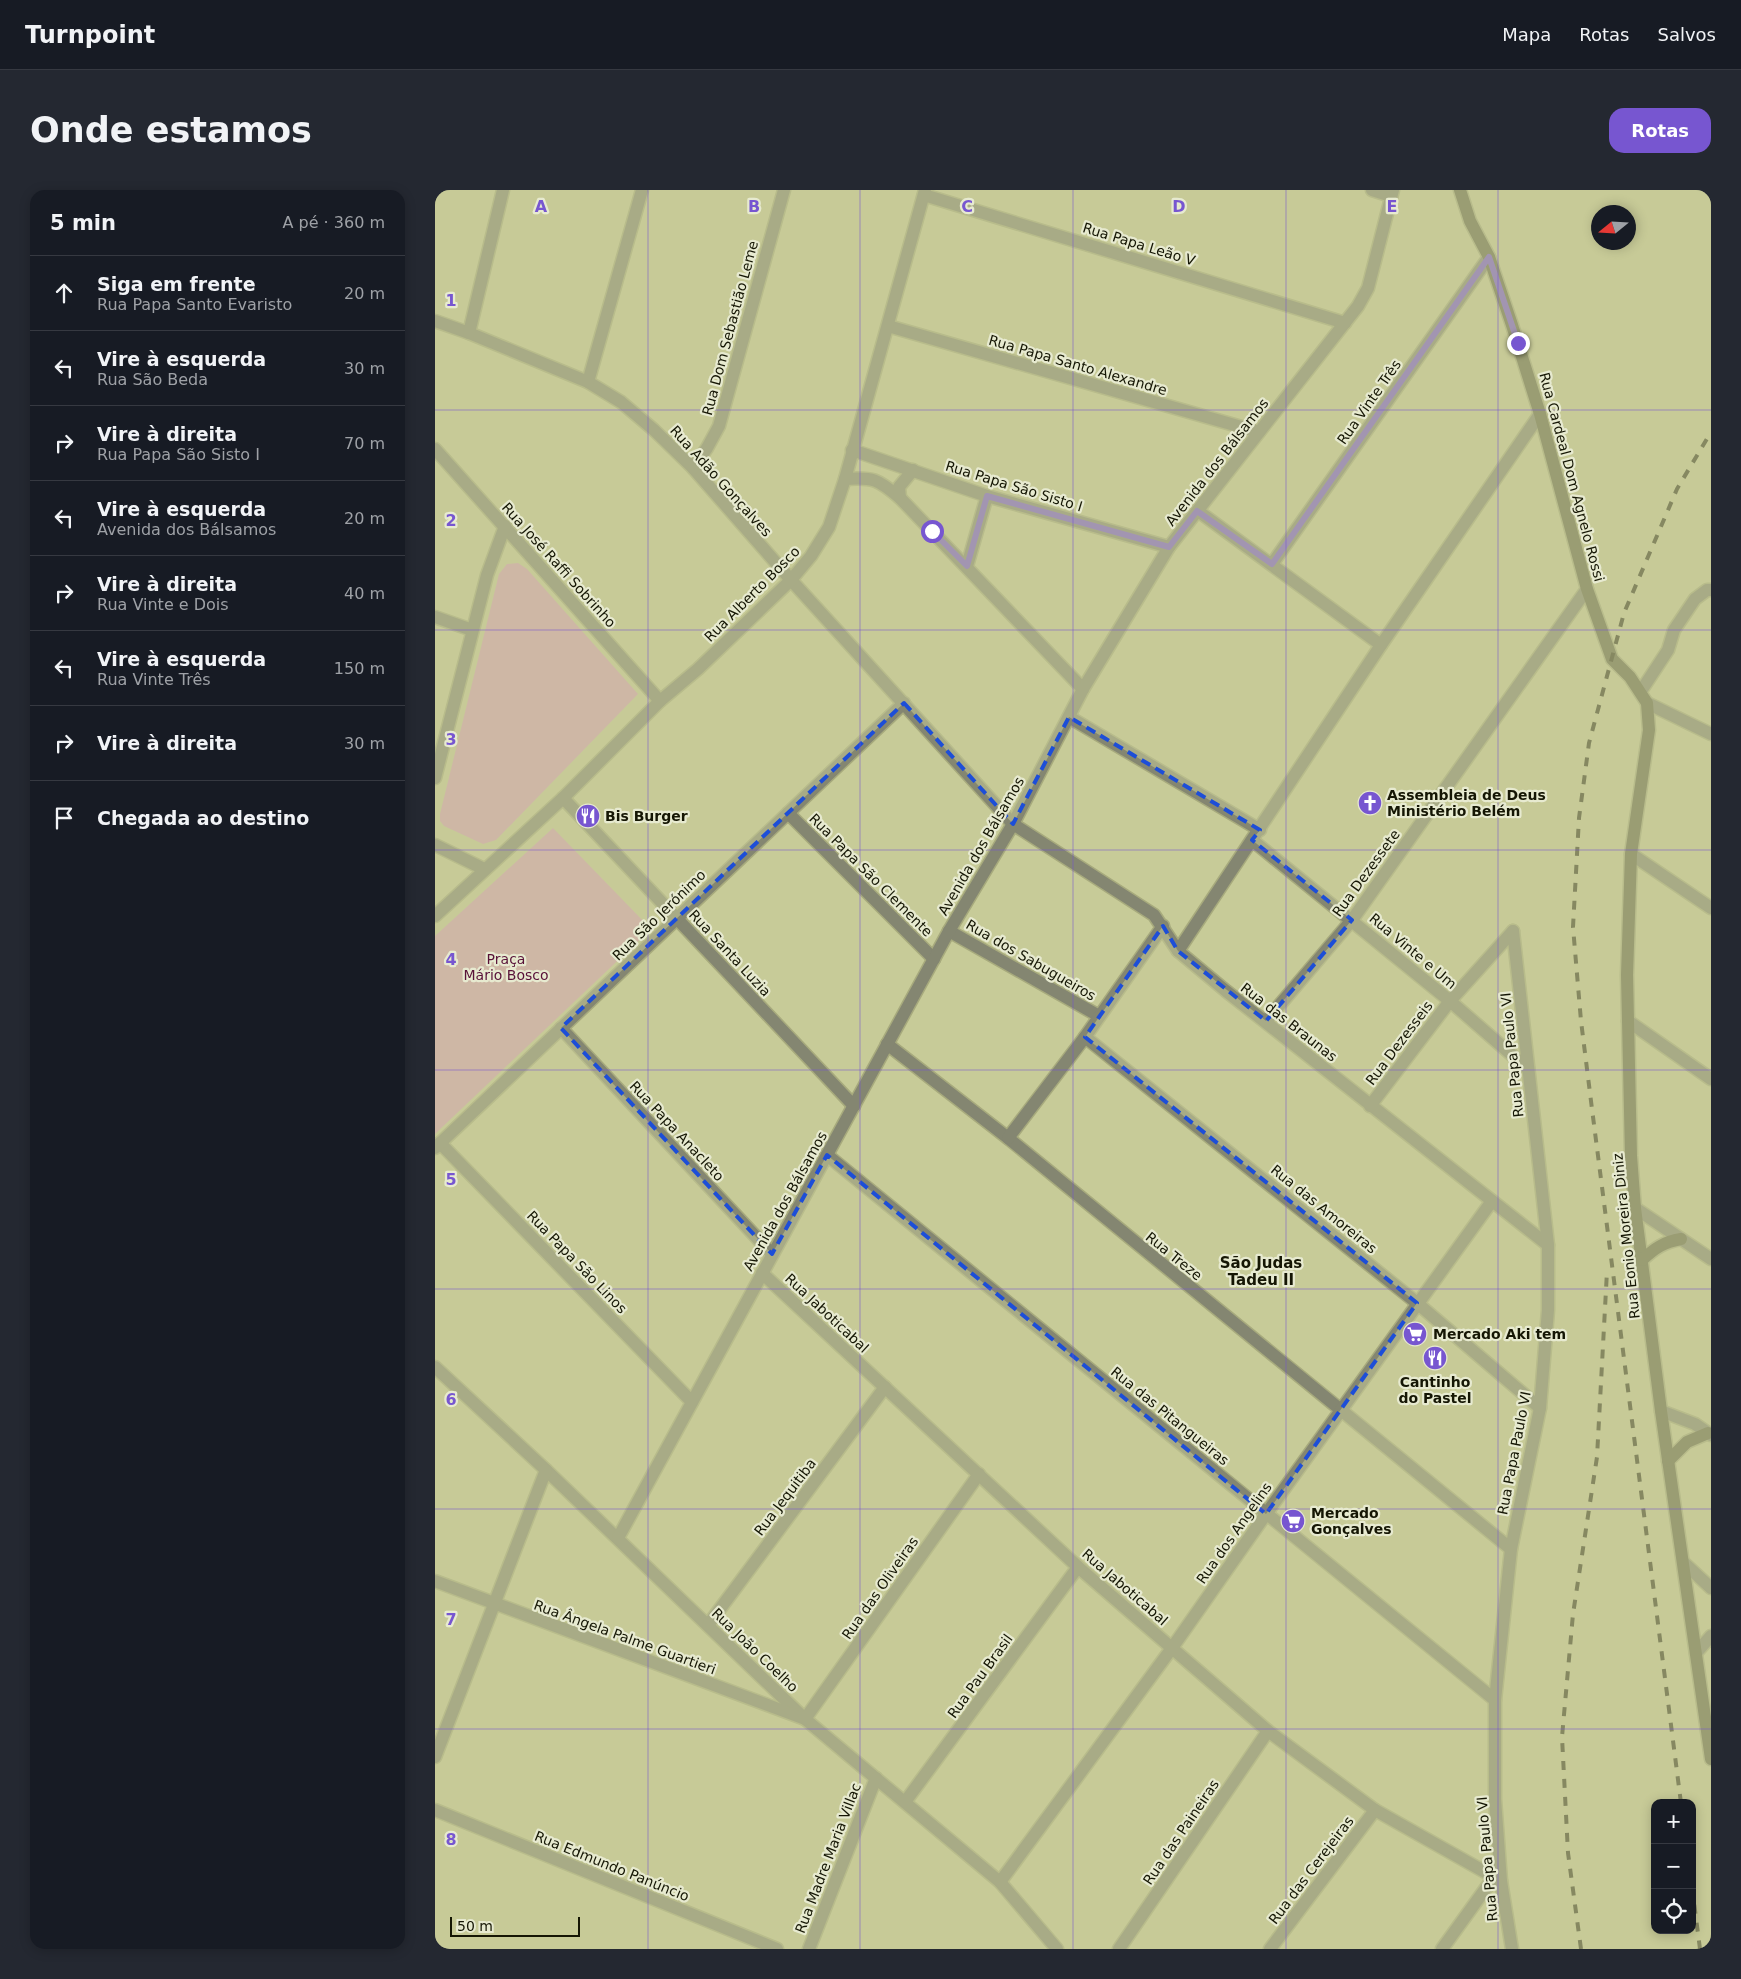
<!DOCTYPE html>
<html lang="pt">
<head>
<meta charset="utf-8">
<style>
	body { margin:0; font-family:"DejaVu Sans",sans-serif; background:#242831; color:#f1f3f6 }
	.controls { position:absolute; right:15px; bottom:15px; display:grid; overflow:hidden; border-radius:10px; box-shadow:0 2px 12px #0003 }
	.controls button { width:45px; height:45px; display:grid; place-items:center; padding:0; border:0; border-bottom:1px solid #363941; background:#171b24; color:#f1f3f6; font:25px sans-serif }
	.compass { position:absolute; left:1156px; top:15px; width:45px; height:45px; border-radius:50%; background:#171b24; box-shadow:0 2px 12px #0003; rotate:252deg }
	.scale { position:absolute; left:15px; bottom:12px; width:130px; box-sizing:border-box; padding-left:5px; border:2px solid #151604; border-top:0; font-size:14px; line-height:18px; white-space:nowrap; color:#151604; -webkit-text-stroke:4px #e7ead0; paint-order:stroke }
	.stop { position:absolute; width:15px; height:15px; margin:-11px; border:4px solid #7756d0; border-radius:50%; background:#fff }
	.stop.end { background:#7756d0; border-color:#fff; box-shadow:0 1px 5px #0008 }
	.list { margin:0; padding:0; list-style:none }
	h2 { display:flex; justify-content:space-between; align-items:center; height:65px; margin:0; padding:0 20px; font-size:21px }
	h2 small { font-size:16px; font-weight:400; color:#9ea1a6 }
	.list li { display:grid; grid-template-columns:32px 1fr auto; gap:15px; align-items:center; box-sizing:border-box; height:75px; padding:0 20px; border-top:1px solid #363941 }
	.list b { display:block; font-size:19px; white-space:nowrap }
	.list p { margin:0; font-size:16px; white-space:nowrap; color:#9ea1a6 }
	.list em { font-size:16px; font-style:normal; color:#9ea1a6 }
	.icon { flex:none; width:28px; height:28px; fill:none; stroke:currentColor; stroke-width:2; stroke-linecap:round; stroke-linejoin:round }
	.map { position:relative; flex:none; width:1276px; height:1759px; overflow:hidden; border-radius:15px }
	header { display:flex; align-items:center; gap:30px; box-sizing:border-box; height:70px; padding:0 25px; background:#171b24; border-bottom:1px solid #363941 }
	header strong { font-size:24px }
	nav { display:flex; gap:28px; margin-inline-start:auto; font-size:18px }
	.intro { display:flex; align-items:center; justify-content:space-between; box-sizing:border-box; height:120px; padding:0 30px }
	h1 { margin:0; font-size:35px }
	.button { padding:12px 22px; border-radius:15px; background:#7756d0; color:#fff; font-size:18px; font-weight:700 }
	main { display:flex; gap:30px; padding:0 30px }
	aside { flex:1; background:#171b24; border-radius:15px; box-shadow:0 2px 12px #0003 }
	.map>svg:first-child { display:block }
	.green { fill:#d7a0b7 }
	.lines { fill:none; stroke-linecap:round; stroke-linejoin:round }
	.street-casing { stroke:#a7aa7d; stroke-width:15 }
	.secondary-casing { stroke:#a7aa7d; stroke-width:15 }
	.street { stroke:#848671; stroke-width:12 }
	.secondary { stroke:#646648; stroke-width:12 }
	.rail { stroke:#383921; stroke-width:4; stroke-dasharray:9 9; stroke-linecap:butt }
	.route { stroke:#7756d0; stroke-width:6 }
	.marked { fill:none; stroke:#1d4ed8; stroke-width:4; stroke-dasharray:10 6; stroke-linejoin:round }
	.grid { fill:none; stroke:#7756d0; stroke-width:1; stroke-opacity:0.55 }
	.labels { text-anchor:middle; stroke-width:4.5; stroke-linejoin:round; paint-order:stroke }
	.street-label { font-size:14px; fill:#151604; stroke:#e7ead0 }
	.poi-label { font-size:14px; font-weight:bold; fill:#151604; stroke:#e7ead0; text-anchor:start }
	.park-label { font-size:14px; fill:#581138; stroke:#e7ead0 }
	.neighbourhood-label { font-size:15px; font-weight:bold; fill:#151604; stroke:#e7ead0 }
	.grid-label { font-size:16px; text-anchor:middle; font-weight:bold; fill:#7756d0; stroke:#e7ead0; stroke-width:4.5; stroke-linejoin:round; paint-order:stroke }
</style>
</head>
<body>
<header>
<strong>Turnpoint</strong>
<nav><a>Mapa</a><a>Rotas</a><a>Salvos</a></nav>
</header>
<div class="intro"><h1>Onde estamos</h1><a class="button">Rotas</a></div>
<main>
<aside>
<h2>5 min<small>A pé · 360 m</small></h2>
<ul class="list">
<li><svg class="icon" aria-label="ahead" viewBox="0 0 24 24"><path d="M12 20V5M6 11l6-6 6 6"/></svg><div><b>Siga em frente</b><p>Rua Papa Santo Evaristo</p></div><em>20 m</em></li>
<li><svg class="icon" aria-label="left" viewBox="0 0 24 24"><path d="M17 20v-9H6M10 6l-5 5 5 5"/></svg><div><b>Vire à esquerda</b><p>Rua São Beda</p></div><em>30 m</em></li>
<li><svg class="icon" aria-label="right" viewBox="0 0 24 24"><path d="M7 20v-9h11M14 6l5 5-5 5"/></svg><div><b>Vire à direita</b><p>Rua Papa São Sisto I</p></div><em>70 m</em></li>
<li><svg class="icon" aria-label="left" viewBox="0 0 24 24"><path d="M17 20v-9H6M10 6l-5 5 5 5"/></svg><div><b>Vire à esquerda</b><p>Avenida dos Bálsamos</p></div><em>20 m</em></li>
<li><svg class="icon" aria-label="right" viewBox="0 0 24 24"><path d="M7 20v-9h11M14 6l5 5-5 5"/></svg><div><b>Vire à direita</b><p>Rua Vinte e Dois</p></div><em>40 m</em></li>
<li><svg class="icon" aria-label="left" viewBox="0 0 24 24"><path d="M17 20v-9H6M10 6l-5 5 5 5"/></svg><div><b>Vire à esquerda</b><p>Rua Vinte Três</p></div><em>150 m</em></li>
<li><svg class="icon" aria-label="right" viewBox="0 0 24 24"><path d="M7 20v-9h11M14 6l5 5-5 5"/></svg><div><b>Vire à direita</b></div><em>30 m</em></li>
<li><svg class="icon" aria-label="arrive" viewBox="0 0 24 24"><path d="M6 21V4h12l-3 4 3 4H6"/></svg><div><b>Chegada ao destino</b></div></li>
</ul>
</aside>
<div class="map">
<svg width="1276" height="1759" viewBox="0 0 1276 1759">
	<rect width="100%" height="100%" fill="#c7cb98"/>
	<!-- green -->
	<g class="green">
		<path d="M 83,373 L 92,379 L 203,504 L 61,650 L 48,654 L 9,636 L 5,631 L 5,624 L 64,384 L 72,374 Z"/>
		<path d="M 118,638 L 216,739 L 0,944 L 0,746 Z"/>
	</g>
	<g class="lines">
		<!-- street casing -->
		<g class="street-casing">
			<g id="street">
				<path d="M 937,0 L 956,6"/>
				<path d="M 489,5 L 910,133"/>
				<path d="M 0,131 L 34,143 L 153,192 L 186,212 L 219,240 L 258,278 L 356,390 L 578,634 L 719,725 L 743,761 L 791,801 L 1113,1055"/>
				<path d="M 453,136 L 824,242"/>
				<path d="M 34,143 L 68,0"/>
				<path d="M 153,192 L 207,0"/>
				<path d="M 0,259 L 225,511"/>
				<path d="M 417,260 L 552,306 L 734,357"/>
				<path d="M 258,278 L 272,258 L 284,236 L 349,0"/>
				<path d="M 410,289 C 438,287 443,289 465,308 L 648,499"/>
				<path d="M 465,308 L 464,297 L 478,280"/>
				<path d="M 763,321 L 946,455"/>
				<path d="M 837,374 L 1054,67"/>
				<path d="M 532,376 L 552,306"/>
				<path d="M 0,427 L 37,440"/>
				<path d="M 1206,501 L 1233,460 L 1239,440 L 1260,409 L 1272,400 L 1276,400"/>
				<path d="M 1212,513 L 1276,544"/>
				<path d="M 634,527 L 825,640"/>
				<path d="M 0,588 L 52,385 L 70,336"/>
				<path d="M 128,608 L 419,916"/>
				<path d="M 353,623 L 499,769"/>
				<path d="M 817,650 L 1015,811 L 1093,879"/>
				<path d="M 0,655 L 49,679"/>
				<path d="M 1196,664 L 1276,718"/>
				<path d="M 0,726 L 128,608 L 225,511 L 263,479 L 356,390 L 376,366 L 394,337 L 410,289 L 490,0"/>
				<path d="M 514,741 L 664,826"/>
				<path d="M 743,761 L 946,455 L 1105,224"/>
				<path d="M 831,831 L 917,730 L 1152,399"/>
				<path d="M 1193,831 L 1276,889"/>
				<path d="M 126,838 L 337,1064"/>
				<path d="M 650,847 L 982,1113 L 1105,1218"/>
				<path d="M 452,854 L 573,948 L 1076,1359"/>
				<path d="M 935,916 L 1015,811 L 1078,741"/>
				<path d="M 573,948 L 650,847 L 728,736"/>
				<path d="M 5,953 L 257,1212"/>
				<path d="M 0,958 L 469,513"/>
				<path d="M 392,965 L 1060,1510"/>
				<path d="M 1200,1018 L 1276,1069"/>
				<path d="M 327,1083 L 643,1377 L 833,1541 L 940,1620 L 1066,1691"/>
				<path d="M 0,1177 L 111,1280 L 370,1529 L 565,1692 L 622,1759"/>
				<path d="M 1226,1221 L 1260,1234 L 1276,1245"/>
				<path d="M 183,1348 L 514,741 L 578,634 L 648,499 L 734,357 L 923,116 L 933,98 L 958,0"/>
				<path d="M 1249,1373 L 1276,1398"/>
				<path d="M 0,1391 L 370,1529 L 544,1284"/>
				<path d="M 273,1435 L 450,1197"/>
				<path d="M 1261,1463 L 1276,1446"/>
				<path d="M 0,1567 L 111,1280"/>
				<path d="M 470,1612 L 643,1377"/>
				<path d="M 0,1620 L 342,1759"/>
				<path d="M 565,1692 L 737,1458 L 831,1324 L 1057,1011"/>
				<path d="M 374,1759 L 441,1588"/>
				<path d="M 684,1759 L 833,1541"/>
				<path d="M 835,1759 L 940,1620"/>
				<path d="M 1007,1759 L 1059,1687"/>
				<path d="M 1077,1759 L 1066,1691 L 1060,1609 L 1060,1510 L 1076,1359 L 1105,1218 L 1113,1120 L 1113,1055 L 1078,741"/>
			</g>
		</g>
		<!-- secondary casing -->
		<g class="secondary-casing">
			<g id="secondary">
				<path d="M 1025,0 L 1035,31 L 1054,67 L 1077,135 L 1105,224 L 1152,399 L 1177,469 L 1195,487 L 1212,513 L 1214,540 L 1196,664 L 1192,785 L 1196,966 L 1200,1018 L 1226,1221 L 1276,1569"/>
				<path d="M 1207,1070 C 1220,1058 1229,1052 1246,1049"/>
				<path d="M 1233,1271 L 1252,1252 L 1273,1243"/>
			</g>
		</g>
		<!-- street -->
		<use href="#street" class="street"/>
		<!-- secondary -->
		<use href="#secondary" class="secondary"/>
		<!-- rail -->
		<g class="rail">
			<path d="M 1246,1613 L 1157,919 L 1146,831 L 1138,737 L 1144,628 L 1154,553 L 1189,423 L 1242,299 L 1276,242"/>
			<path d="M 1257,1697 L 1265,1759"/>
			<path d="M 1146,1759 L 1133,1663 L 1127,1547 L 1138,1424 L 1162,1267 L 1172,1081"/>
		</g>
	</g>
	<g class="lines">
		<!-- route -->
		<path class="route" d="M 497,341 L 532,376 L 552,306 L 734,357 L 762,321 L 837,374 L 1054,67 L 1083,153"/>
	</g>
	<!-- marked area -->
	<path d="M0 0H1276V1759H0ZM 469,513 L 578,634 L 634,527 L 825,640 L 817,650 L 917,730 L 831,831 L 743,761 L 728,736 L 650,847 L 982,1113 L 831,1324 L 392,965 L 337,1064 L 126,838 Z" fill="#c7cb98" fill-opacity=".55" fill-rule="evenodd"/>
	<path class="marked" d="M 469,513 L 578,634 L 634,527 L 825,640 L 817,650 L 917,730 L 831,831 L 743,761 L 728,736 L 650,847 L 982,1113 L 831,1324 L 392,965 L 337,1064 L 126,838 Z"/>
	<!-- grid -->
	<path class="grid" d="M 213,0 L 213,1759M 425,0 L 425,1759M 638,0 L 638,1759M 851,0 L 851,1759M 1063,0 L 1063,1759M 0,220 L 1276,220M 0,440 L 1276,440M 0,660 L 1276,660M 0,880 L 1276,880M 0,1099 L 1276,1099M 0,1319 L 1276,1319M 0,1539 L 1276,1539"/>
	<!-- icons -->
	<defs>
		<g id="church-disc" transform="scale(1.25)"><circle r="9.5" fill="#7756d0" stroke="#e7ead0"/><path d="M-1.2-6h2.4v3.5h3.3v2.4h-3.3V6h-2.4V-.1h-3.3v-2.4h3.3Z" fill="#fff"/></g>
		<g id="restaurant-disc" transform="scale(1.25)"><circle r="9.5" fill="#7756d0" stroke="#e7ead0"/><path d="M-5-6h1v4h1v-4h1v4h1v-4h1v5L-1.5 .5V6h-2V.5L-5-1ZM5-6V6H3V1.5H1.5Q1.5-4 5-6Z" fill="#fff"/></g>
		<g id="supermarket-disc" transform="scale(1.25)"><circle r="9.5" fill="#7756d0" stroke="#e7ead0"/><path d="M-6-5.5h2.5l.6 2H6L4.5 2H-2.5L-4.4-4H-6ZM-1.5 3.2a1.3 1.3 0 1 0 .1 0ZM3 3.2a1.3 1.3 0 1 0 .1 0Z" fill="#fff"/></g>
	</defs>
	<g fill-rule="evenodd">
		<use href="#church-disc" x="935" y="613"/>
		<use href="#restaurant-disc" x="153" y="626"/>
		<use href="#supermarket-disc" x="980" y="1144"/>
		<use href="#restaurant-disc" x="1000" y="1168"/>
		<use href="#supermarket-disc" x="858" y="1331"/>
	</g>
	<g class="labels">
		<!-- street labels -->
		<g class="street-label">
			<text transform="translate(704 54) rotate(17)" y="5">Rua Papa Leão V</text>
			<text transform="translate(295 138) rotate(-75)" y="5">Rua Dom Sebastião Leme</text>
			<text transform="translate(643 175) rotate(16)" y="5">Rua Papa Santo Alexandre</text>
			<text transform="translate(934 212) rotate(-55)" y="5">Rua Vinte Três</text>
			<text transform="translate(782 272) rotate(-52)" y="5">Avenida dos Bálsamos</text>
			<text transform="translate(1137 287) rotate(75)" y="5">Rua Cardeal Dom Agnelo Rossi</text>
			<text transform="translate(286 291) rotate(48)" y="5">Rua Adão Gonçalves</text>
			<text transform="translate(579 296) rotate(17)" y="5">Rua Papa São Sisto I</text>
			<text transform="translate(124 375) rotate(48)" y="5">Rua José Raffi Sobrinho</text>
			<text transform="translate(317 404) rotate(-45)" y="5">Rua Alberto Bosco</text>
			<text transform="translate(546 656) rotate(-60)" y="5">Avenida dos Bálsamos</text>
			<text transform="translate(931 683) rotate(-54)" y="5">Rua Dezessete</text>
			<text transform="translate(436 685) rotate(45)" y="5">Rua Papa São Clemente</text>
			<text transform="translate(224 725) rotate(-44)" y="5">Rua São Jerónimo</text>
			<text transform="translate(978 761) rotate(40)" y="5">Rua Vinte e Um</text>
			<text transform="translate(295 763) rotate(47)" y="5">Rua Santa Luzia</text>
			<text transform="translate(596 770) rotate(30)" y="5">Rua dos Sabugueiros</text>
			<text transform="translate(854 832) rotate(38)" y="5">Rua das Braunas</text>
			<text transform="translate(964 853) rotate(-53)" y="5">Rua Dezesseis</text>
			<text transform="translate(1077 865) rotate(-96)" y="5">Rua Papa Paulo VI</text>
			<text transform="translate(242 941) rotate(47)" y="5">Rua Papa Anacleto</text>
			<text transform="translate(350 1011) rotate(-61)" y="5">Avenida dos Bálsamos</text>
			<text transform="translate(889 1019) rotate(39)" y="5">Rua das Amoreiras</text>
			<text transform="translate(1191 1046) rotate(-96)" y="5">Rua Eonio Moreira Diniz</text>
			<text transform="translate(739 1066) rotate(39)" y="5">Rua Treze</text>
			<text transform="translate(142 1072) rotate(46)" y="5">Rua Papa São Linos</text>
			<text transform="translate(392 1123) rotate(43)" y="5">Rua Jaboticabal</text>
			<text transform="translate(735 1226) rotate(39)" y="5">Rua das Pitangueiras</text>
			<text transform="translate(1079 1263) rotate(-79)" y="5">Rua Papa Paulo VI</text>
			<text transform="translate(350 1307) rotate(-53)" y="5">Rua Jequitiba</text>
			<text transform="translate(799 1343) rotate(-55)" y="5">Rua dos Angelins</text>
			<text transform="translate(690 1397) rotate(41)" y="5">Rua Jaboticabal</text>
			<text transform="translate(445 1398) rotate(-55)" y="5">Rua das Oliveiras</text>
			<text transform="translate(190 1447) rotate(20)" y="5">Rua Ângela Palme Guartieri</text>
			<text transform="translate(320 1460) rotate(44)" y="5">Rua João Coelho</text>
			<text transform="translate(545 1486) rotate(-54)" y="5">Rua Pau Brasil</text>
			<text transform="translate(746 1642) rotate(-56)" y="5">Rua das Paineiras</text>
			<text transform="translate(393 1668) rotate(-69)" y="5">Rua Madre Maria Villac</text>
			<text transform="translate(1052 1669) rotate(-95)" y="5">Rua Papa Paulo VI</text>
			<text transform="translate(177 1676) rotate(22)" y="5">Rua Edmundo Panúncio</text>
			<text transform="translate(876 1680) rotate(-53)" y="5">Rua das Cerejeiras</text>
		</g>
		<!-- poi labels -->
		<g class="poi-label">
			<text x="952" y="610">Assembleia de Deus<tspan x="952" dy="16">Ministério Belém</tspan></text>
			<text x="170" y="631">Bis Burger</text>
			<text x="998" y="1149">Mercado Aki tem</text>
			<text x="1000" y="1197" text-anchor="middle">Cantinho<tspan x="1000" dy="16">do Pastel</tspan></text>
			<text x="876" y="1328">Mercado<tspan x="876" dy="16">Gonçalves</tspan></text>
		</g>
		<!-- park labels -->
		<g class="park-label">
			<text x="71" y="774">Praça<tspan x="71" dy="16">Mário Bosco</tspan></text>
		</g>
		<!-- neighbourhood labels -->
		<g class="neighbourhood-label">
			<text x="826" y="1078">São Judas<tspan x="826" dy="17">Tadeu II</tspan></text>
		</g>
	</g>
	<g class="grid-label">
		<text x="106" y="22">A</text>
		<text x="319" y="22">B</text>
		<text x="532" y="22">C</text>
		<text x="744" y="22">D</text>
		<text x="957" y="22">E</text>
		<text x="16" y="116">1</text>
		<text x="16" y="336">2</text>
		<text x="16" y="555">3</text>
		<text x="16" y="775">4</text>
		<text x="16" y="995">5</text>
		<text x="16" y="1215">6</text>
		<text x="16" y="1435">7</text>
		<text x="16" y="1655">8</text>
	</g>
</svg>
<div class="controls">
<button>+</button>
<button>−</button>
<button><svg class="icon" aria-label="locate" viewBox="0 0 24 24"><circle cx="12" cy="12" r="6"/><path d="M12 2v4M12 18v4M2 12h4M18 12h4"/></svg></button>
</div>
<svg class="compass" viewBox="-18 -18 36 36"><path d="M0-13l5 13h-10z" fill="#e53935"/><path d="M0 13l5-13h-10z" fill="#9ea1a6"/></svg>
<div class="scale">50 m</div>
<div class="stop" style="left:497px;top:341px"></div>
<div class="stop end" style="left:1083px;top:153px"></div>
</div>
</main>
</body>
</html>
